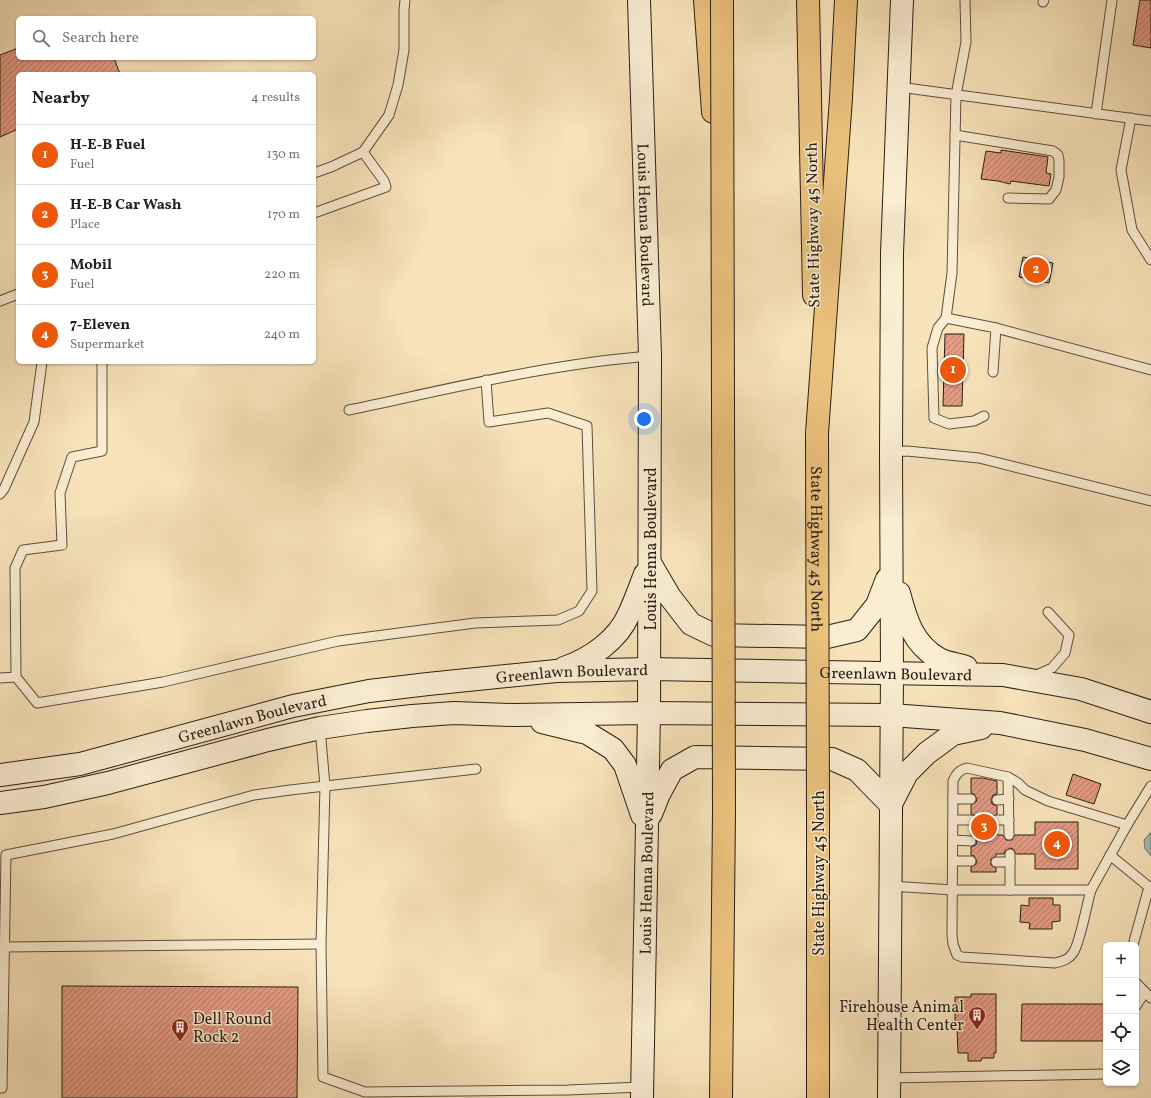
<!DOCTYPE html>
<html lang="en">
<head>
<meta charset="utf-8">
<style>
	body { margin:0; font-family:Vollkorn,serif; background:#f2f2f2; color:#222 }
	.controls { position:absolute; right:12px; bottom:12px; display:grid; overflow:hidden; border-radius:6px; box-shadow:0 1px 3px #0004 }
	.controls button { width:36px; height:36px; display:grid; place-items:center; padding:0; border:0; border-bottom:1px solid #e0e0e0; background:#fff; color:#222; font:20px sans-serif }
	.you { position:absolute; left:644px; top:419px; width:14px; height:14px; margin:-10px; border:3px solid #fff; border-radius:50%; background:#1a73e8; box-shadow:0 0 0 6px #1a73e833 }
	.badge { display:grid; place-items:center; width:26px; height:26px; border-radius:50%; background:#ea580c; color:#fff; font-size:13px; font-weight:700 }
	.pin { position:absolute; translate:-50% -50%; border:2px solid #fff; box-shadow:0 1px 4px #0006 }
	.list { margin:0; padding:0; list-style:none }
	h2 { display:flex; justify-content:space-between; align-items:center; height:52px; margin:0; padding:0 16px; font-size:17px }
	h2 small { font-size:13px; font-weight:400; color:#767676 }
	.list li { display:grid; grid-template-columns:26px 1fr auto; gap:12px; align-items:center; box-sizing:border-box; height:60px; padding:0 16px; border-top:1px solid #e0e0e0 }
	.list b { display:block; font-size:15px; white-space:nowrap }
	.list p { margin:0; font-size:13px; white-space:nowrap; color:#767676 }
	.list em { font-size:13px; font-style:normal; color:#767676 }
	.icon { flex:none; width:22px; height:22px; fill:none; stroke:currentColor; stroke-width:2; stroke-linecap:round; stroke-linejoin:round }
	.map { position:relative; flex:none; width:1151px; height:1098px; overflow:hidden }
	.search { position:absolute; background:#fff; box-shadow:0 1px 3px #0004; left:16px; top:16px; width:300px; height:44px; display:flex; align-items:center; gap:10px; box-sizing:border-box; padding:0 14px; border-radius:6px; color:#767676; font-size:15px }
	.panel { position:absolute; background:#fff; box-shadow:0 1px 3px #0004; left:16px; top:72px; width:300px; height:292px; border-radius:6px }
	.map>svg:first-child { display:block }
	.water { fill:#9dbeb3; stroke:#6f7e74 }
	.building { fill:url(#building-hatch); stroke:#291e16 }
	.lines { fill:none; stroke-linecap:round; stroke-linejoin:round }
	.lane-casing { stroke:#5d4f3f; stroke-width:11 }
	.secondary-casing { stroke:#291e16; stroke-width:24 }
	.highway-casing { stroke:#291e16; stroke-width:24 }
	.lane { stroke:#faedd2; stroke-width:9 }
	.secondary { stroke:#faedd2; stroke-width:22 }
	.highway { stroke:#ecc27d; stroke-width:22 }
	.highway-bridge-casing { stroke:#291e16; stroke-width:24; stroke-linecap:butt }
	.highway-bridge { stroke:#ecc27d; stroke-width:22 }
	.labels { text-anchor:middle; stroke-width:3; stroke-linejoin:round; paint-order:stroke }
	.street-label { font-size:16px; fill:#291e16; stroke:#faedd2 }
	.poi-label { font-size:16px; fill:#291e16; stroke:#faedd2; text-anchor:end }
</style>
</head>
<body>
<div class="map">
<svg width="1151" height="1098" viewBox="0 0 1151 1098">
	<defs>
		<pattern id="building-hatch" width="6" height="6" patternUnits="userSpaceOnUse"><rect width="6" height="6" fill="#e39c87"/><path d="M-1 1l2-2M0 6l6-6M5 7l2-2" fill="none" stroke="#b87f6d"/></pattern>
	</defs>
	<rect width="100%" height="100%" fill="#f8e3ba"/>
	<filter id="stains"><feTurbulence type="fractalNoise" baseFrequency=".005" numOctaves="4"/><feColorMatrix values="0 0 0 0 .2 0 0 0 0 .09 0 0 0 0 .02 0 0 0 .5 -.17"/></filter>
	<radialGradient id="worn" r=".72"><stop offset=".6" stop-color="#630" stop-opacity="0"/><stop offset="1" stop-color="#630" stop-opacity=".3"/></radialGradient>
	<!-- water -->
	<path class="water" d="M 1151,832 L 1151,856 L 1145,849 L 1144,840 Z"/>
	<!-- building -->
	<g class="building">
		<path d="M 1140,0 L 1151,0 L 1151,48 L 1133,45 Z"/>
		<path d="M 18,48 L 18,58 L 114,58 L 120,74 L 18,74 L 18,129 L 0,137 L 0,55 Z"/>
		<path d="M 1001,150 L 1048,157 L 1046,173 L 1051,174 L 1049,186 L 1011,181 L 1010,184 L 998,181 L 981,179 L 986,151 L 1001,153 Z"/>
		<path d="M 1023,257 L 1053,263 L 1049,283 L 1019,277 Z"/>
		<path d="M 945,334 L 964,334 L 962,406 L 943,406 Z"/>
		<path d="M 1073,774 L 1101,784 L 1094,804 L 1066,795 Z"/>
		<path d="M 971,778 L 983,778 L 997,781 L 997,794 L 993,795 L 991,800 L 992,804 L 997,806 L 997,814 L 992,817 L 991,820 L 994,825 L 997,826 L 997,835 L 1003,835 L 1006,840 L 1012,840 L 1015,835 L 1035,835 L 1035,822 L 1078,822 L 1078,869 L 1035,869 L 1035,854 L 1016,854 L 1013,849 L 1010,848 L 1005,851 L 1004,854 L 996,854 L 996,856 L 991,859 L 991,865 L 996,868 L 996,872 L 971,872 L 971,867 L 976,864 L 977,861 L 974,856 L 971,855 L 971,847 L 976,845 L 977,841 L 975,836 L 971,835 L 971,826 L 976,823 L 977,820 L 974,815 L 971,814 L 971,805 L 976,802 L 977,799 L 974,794 L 971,793 Z"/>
		<path d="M 1029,898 L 1053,898 L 1053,905 L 1060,905 L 1060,921 L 1052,922 L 1052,929 L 1029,929 L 1030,923 L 1020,922 L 1021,905 L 1029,906 Z"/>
		<path d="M 62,986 L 298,987 L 297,1098 L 62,1098 Z"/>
		<path d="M 971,994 L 996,994 L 996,1053 L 994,1053 L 994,1058 L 982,1058 L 981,1061 L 968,1061 L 968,1053 L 958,1053 L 957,1027 L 955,1027 L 955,997 L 971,997 Z"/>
		<path d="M 1022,1004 L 1104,1004 L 1104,1041 L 1021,1041 Z"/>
	</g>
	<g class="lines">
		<!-- lane casing -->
		<g class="lane-casing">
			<g id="lane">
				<path d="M 965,0 L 966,42 L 956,95 L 952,273 L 946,318 L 938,328 L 932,348 L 934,418 L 949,424 L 974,421 L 984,416"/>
				<path d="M 1043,2 L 1044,0"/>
				<path d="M 899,87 L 1151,121"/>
				<path d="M 1096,114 L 1112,0"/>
				<path d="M 1131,118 L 1121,170 L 1132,230 L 1151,260"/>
				<path d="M 955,135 L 1053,151 L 1058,155 L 1059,160 L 1059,177 L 1056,190 L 1049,199 L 1008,198"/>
				<path d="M 314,173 L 331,167 L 363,152 L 389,115 L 398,85 L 404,50 L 404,10 L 405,0"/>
				<path d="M 314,213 L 386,187 L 384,181 L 363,152"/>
				<path d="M 0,301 L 18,294"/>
				<path d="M 946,318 L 996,328 L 1151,370"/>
				<path d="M 993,372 L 996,328"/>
				<path d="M 349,410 C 449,389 548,364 650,356"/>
				<path d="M 891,452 L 907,451 L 979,458 L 1151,501"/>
				<path d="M 0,494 L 4,489 L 34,422 L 42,362"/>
				<path d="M 1034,676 L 1052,668 L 1065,653 L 1069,635 L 1048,612"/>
				<path d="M 16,677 L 37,703 L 163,682 L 338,641 L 475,623 L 558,620 L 579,611 L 592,591 L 587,426 L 548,413 L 489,422 L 486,380"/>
				<path d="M 0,678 L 16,677 L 15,568 L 23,550 L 62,545 L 60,493 L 72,457 L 102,451 L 102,362"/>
				<path d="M 320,728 L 325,786 L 321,944 L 323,1077 L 365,1092 L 568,1090 L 642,1087"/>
				<path d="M 1008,777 L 1009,835"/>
				<path d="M 953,799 L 971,799"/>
				<path d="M 997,800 L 1009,799"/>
				<path d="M 953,820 L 971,820"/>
				<path d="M 997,820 L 1009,820"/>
				<path d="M 953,840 L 971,841"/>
				<path d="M 1010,854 L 1010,890"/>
				<path d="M 1110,855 L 1149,887"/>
				<path d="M 953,861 L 971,861"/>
				<path d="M 996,862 L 1010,862"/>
				<path d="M 890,886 L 953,890 L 1091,890 L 1127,825 L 1151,786"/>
				<path d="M 1091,890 C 1087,903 1080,944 1073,953 C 1068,960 1063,961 1055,963 L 962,957 L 957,955 L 953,944 L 952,935 L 953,781 C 956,774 959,770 967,768 L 1008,777 L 1018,783 L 1025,790 L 1048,801 L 1127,825"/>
				<path d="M 1133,945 L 1149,887 L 1151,887"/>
				<path d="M 4,947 L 321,944"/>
				<path d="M 1136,983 L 1151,998"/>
				<path d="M 1136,1006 L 1145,992"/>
				<path d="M 889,1078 L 1106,1074"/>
				<path d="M 0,1088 L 2,1088 L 6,855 L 113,834 L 254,795 L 290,790 L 476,769"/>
			</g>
		</g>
		<!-- secondary casing -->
		<g class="secondary-casing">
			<g id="secondary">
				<path id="s1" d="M 639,0 L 650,356 L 649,713 L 642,1098"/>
				<path d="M 650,563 L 670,597 L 691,624 L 714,635 L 827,637 L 857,630 L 877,605 L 887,579"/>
				<path d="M 899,593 C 906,620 913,644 939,659 C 946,663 958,664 966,667"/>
				<path d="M 564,668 C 590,659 618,640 629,614 C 635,601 640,587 645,574"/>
				<path d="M 542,722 L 587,733 L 613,749 L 625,765 L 642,815"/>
				<path id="s2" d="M 0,775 L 80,764 L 293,706 L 369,691 L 428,684 L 556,671 L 650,669 L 1003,675 L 1081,689 L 1151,712"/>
				<path d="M 892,802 L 907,773 L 927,753 L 953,734 L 981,728"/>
				<path d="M 0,803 L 44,797 L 108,783 L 268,740 L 320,728 L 367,721 L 412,716 L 454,713 L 513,715 L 649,713 L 891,715 L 1000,723 L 1085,740 L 1151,759"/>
				<path d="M 651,814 L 659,794 L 672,770 L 695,757 L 832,759 L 857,770 L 891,805"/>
				<path d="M 889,1098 L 892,673 L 891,452 L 892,253 L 902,0"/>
			</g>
		</g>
		<!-- highway casing -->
		<g class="highway-casing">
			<g id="highway">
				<path d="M 705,0 L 713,112"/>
				<path d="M 808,0 L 814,295"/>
				<path d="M 817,433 L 841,98 L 846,0"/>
				<path d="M 721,1098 L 724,812"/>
				<path d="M 818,1098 L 818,818"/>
			</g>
		</g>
		<!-- lane -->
		<use href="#lane" class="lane"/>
		<!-- secondary -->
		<use href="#secondary" class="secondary"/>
		<!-- highway -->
		<use href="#highway" class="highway"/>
		<!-- highway-bridge casing -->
		<g class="highway-bridge-casing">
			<g id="highway-bridge">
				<path d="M 722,0 L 724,812"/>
				<path id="s3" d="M 817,433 L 818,818"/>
			</g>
		</g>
		<!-- highway-bridge -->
		<use href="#highway-bridge" class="highway-bridge"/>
	</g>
	<!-- icons -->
	<defs>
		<g id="building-pin" transform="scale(0.9)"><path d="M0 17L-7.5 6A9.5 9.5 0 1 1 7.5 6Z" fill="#8f2418" stroke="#faedd2"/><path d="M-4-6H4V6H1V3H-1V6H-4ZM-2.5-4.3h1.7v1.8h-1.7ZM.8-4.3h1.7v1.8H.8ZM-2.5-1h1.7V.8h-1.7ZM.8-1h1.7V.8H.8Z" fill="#fff"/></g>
	</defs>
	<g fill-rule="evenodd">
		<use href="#building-pin" x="977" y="1015"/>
		<use href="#building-pin" x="180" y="1027"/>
	</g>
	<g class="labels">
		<!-- street labels -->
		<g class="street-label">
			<text dy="6" stroke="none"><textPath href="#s1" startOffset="225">Louis Henna Boulevard</textPath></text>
			<text transform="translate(812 225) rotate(-91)" y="6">State Highway 45 North</text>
			<text transform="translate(650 549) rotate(-90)" y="6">Louis Henna Boulevard</text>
			<text dy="6" stroke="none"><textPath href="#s3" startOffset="116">State Highway 45 North</textPath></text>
			<text dy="6" stroke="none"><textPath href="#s2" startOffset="907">Greenlawn Boulevard</textPath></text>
			<text dy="6" stroke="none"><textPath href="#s2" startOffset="583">Greenlawn Boulevard</textPath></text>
			<text dy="6" stroke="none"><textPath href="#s2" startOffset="259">Greenlawn Boulevard</textPath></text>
			<text transform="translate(646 873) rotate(-89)" y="6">Louis Henna Boulevard</text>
			<text transform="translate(818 873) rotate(-90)" y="6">State Highway 45 North</text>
		</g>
		<!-- poi labels -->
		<g class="poi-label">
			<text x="964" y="1012">Firehouse Animal<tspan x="964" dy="18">Health Center</tspan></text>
			<text x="193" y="1024" text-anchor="start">Dell Round<tspan x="193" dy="18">Rock 2</tspan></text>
		</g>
	</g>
	<rect width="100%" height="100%" filter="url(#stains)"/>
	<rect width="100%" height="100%" fill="url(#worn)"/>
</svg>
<div class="controls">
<button>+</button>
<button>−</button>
<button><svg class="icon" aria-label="locate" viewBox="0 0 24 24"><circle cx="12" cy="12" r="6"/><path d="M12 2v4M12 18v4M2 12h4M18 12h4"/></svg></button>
<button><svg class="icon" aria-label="layers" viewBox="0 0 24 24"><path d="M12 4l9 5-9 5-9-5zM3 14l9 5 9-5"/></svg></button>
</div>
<div class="you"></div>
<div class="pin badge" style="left:953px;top:370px">1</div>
<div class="pin badge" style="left:1036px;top:270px">2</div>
<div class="pin badge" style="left:984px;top:827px">3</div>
<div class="pin badge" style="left:1057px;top:844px">4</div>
<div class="search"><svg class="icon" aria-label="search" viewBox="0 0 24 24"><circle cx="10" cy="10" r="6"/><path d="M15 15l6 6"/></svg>Search here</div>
<section class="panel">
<h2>Nearby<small>4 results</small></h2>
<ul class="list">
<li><span class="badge">1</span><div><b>H-E-B Fuel</b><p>Fuel</p></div><em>130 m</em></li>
<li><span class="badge">2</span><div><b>H-E-B Car Wash</b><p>Place</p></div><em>170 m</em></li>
<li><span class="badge">3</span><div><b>Mobil</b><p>Fuel</p></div><em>220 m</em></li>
<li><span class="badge">4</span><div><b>7-Eleven</b><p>Supermarket</p></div><em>240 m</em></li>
</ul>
</section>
</div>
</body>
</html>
